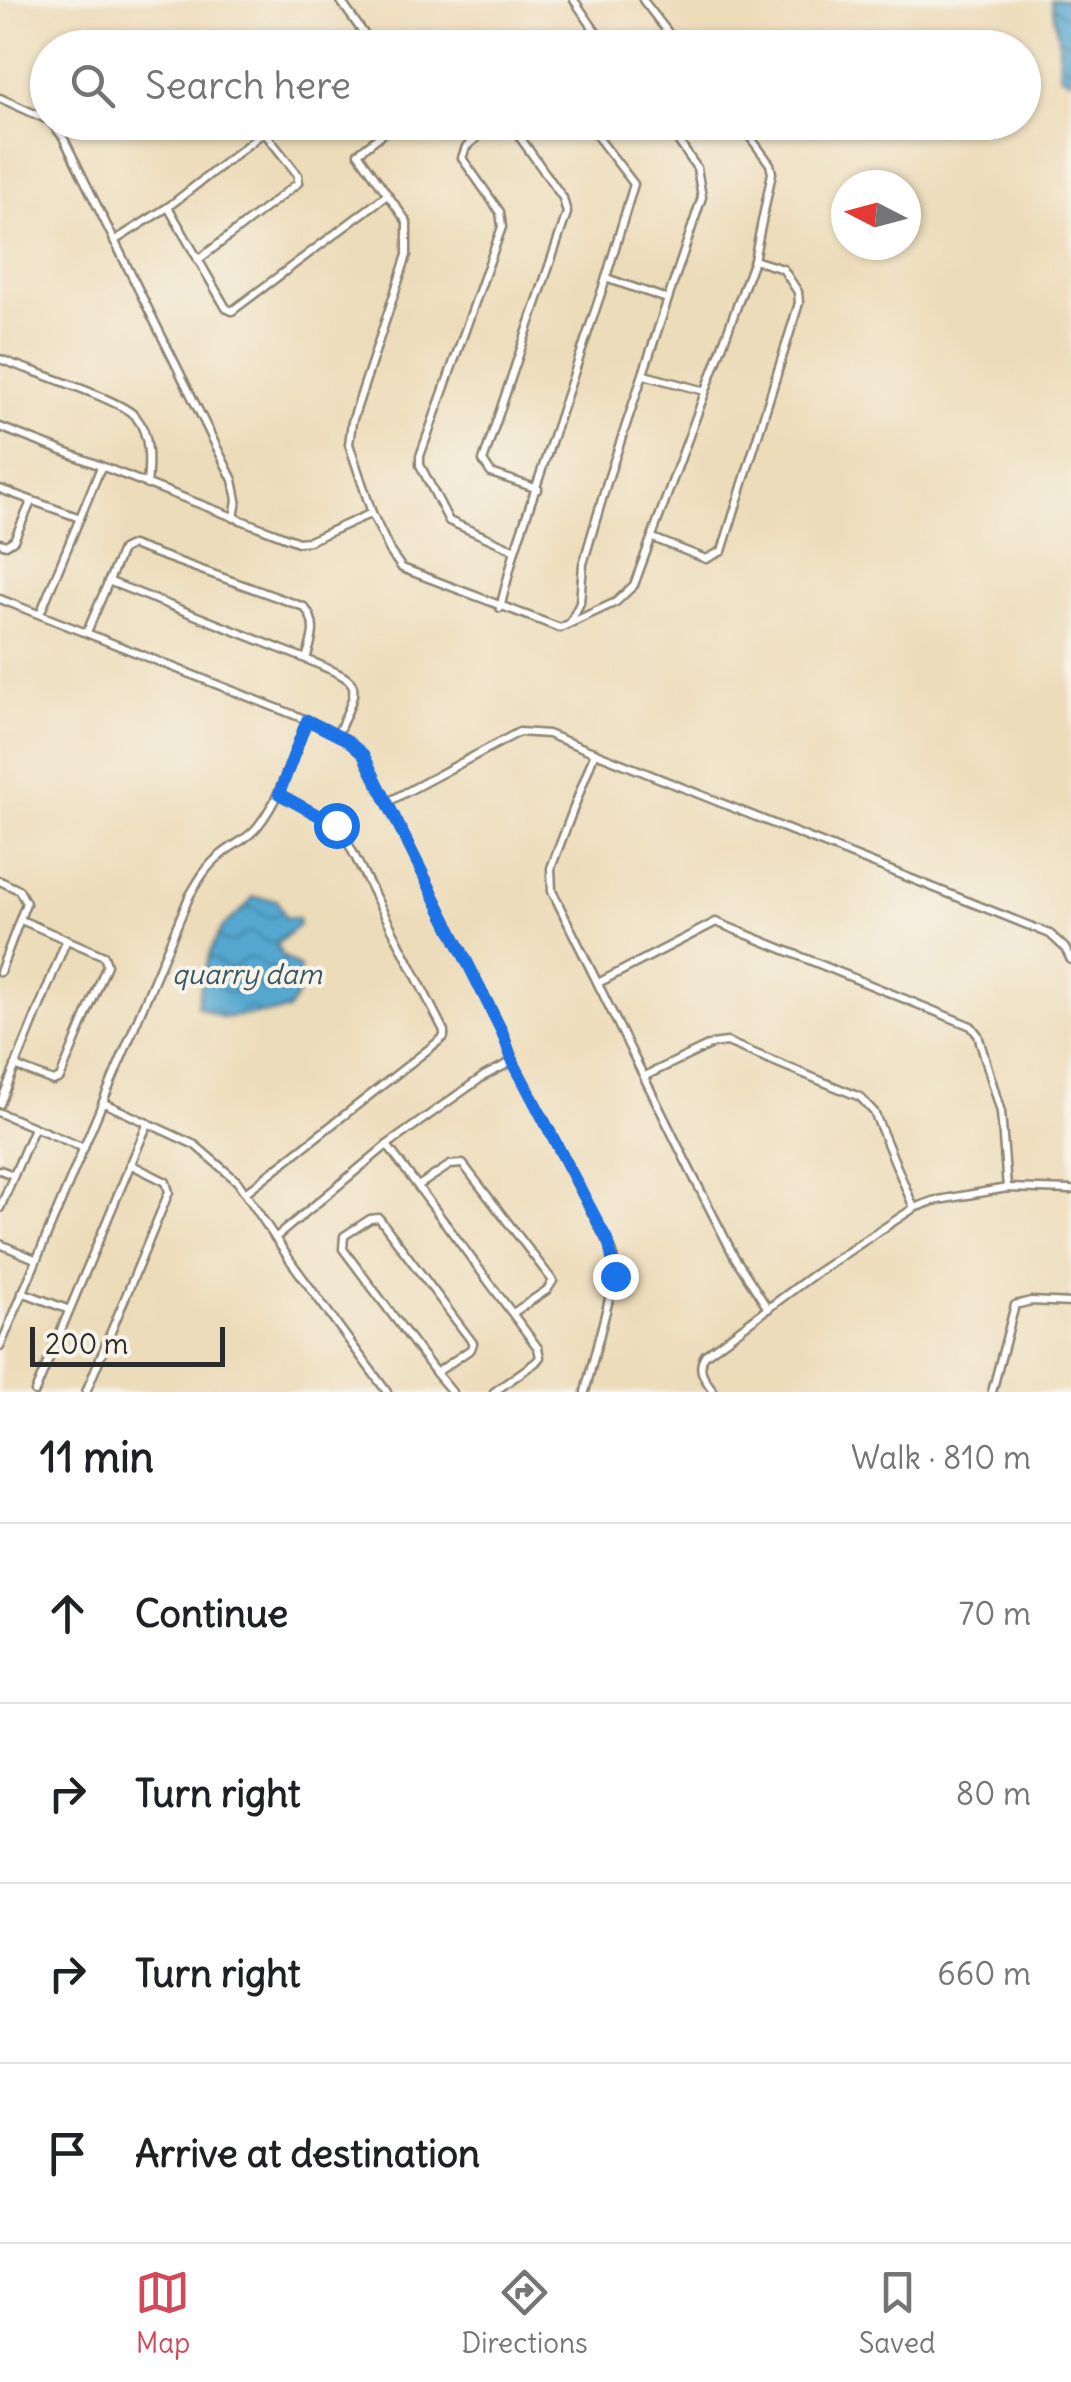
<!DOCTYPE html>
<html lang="en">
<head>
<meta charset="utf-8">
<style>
	body { margin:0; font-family:Delius,sans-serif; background:#f6f6f6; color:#202124 }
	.compass { position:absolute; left:831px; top:170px; width:90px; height:90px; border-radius:50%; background:#fff; box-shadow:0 2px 8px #0004; rotate:276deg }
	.scale { position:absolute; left:30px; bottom:25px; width:195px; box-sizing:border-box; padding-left:10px; border:5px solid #2b2b2b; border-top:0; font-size:28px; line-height:35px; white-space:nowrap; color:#2b2b2b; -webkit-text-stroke:8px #f7f3e8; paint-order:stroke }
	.stop { position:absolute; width:30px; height:30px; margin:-22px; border:8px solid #1a73e8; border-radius:50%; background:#fff }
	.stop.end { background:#1a73e8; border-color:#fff; box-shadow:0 2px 10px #0008 }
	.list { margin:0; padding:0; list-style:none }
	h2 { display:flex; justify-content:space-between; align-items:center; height:130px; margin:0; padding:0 40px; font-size:42px }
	h2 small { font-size:32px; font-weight:400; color:#757577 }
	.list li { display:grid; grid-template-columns:65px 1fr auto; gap:30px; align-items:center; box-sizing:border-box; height:180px; padding:0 40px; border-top:2px solid #e0e0e0 }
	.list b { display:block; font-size:38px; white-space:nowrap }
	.list em { font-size:32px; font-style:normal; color:#757577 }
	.icon { flex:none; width:55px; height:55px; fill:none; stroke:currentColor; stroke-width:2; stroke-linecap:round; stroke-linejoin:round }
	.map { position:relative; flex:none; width:1071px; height:1392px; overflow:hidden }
	.search { position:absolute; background:#fff; box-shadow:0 2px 8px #0004; left:30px; right:30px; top:30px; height:110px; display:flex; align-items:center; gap:25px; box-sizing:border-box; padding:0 35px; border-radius:55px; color:#757577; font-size:38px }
	.sheet { height:850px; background:#fff }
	nav { display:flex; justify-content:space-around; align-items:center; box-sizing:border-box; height:140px; border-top:2px solid #e0e0e0; background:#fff; font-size:28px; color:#757577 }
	nav a { display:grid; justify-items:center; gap:5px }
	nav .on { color:#d1495b }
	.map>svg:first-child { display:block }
	.water { fill:url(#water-waves); stroke:#40697e; stroke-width:2.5 }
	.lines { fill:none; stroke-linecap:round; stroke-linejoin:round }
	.minor-casing { stroke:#8c8472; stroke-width:11 }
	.minor { stroke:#fff; stroke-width:6 }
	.route { stroke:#1a73e8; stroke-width:12 }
	.labels { text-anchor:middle; stroke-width:8; stroke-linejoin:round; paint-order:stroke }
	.water-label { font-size:28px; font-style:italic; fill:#395665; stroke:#f7f3e8 }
</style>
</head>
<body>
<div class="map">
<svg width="1071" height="1392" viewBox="0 0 1071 1392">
	<defs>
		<pattern id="water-waves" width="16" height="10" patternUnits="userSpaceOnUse" patternTransform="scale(2.5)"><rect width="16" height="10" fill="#54a7d0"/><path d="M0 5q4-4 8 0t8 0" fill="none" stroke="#4688a9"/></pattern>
	</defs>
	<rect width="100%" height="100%" fill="#f7f3e8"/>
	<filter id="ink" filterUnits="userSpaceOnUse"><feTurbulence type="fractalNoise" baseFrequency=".01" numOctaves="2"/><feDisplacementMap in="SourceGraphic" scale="20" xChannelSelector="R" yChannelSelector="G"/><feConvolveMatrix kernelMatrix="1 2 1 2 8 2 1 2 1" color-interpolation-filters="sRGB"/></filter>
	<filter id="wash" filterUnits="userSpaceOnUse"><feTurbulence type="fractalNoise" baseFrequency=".0048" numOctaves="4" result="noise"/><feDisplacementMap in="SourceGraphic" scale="40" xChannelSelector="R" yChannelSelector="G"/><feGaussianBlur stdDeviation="2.25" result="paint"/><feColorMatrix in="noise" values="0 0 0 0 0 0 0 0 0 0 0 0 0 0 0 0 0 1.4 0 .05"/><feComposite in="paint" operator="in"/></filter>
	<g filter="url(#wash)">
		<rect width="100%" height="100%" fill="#eddcb9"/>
		<!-- water -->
		<g class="water">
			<path d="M 1051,0 L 1071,0 L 1071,80 L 1060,75 L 1059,42 Z"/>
			<path d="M 253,897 L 277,900 L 286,918 L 298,918 L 299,925 L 276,945 L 283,956 L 300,967 L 298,994 L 288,1011 L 222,1018 L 197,1006 C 201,981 208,951 221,930 C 228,918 242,915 253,897 Z"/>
		</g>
	</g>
	<g filter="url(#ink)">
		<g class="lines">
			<!-- minor casing -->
			<g class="minor-casing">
				<g id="minor">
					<path d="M 340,0 L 374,48"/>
					<path d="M 574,0 L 607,48"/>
					<path d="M 643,0 L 680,48"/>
					<path d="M 501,48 L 510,44 L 523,48"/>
					<path d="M 0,98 L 48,120"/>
					<path d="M 51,122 L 63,137 L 233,480 L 237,500 L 234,518"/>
					<path d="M 398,122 L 358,153 L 407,222 L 407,255 L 352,422 L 349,444 L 372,513 L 391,553 L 402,568 L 560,628 L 616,602 L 634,585 L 754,260 L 772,173 L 770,164 L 739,122"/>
					<path d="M 495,122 L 466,147 L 462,158 L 500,212 L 502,227 L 420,456 L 420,465 L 449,521 L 515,550"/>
					<path d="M 509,122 L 563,198 L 567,213 L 483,461 L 491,473 L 538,489"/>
					<path d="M 670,130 L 680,122"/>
					<path d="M 168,207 L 226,308 L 232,311 L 387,195"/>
					<path d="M 114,241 L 168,207 L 264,132 L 298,175 L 298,183 L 198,260"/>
					<path d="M 606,278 L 667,299"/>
					<path d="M 0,359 C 27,370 121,399 136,417 C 151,435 149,464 147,485"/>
					<path d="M 644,375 L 705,391"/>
					<path d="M 0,427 L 298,542 L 309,541 L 372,513"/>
					<path d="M 0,489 L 80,518"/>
					<path d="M 653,538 L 706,559 L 722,551 L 799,303 L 798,292 L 783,269 L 754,260"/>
					<path d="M 0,543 L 6,545 L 14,540 L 31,502"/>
					<path d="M 108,581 L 306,659"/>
					<path d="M 0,599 L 307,720 L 345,739 L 363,755 L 503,1033 L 513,1061 L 613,1253 L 615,1276 L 585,1392"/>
					<path d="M 500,608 L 515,550 L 606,278 L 634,184 L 586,122"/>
					<path d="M 40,614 L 101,467"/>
					<path d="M 570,623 L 580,603 L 583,564 L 608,479 L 702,197 L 697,168 L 665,122"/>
					<path d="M 87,632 L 122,550 L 132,545 L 304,607 C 319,623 312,640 306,659 C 362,684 363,678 337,735"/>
					<path d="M 595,752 L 551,868 L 552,891 L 691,1172 L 734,1256 L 768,1309"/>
					<path d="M 388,802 L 519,732 L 548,734 L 1050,934 L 1065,948 L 1071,960"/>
					<path d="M 0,881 L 19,890 L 26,903 L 0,972"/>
					<path d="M 600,982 L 716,922 L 971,1026 L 978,1035 L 1001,1112 L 1007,1188"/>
					<path d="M 15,1066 L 53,1081 L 60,1078 L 107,965 L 104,956 L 21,920"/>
					<path d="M 645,1076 L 712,1044 L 727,1042 L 860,1097 L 874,1112 L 914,1208"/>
					<path d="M 104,1103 L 195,1145 L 237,1181 L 292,1263 L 387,1392"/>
					<path d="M 0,1104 L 67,939"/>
					<path d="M 0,1113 L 84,1148"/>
					<path d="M 0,1170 L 13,1175"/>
					<path d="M 418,1186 L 450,1165 L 463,1164 L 553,1281 L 547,1290 L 513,1313"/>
					<path d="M 245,1193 L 444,1037 L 444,1031 L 343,833 L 336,825 L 279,794"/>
					<path d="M 0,1208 L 34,1128"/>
					<path d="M 275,1238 L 387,1145"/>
					<path d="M 0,1244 L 35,1259"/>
					<path d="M 22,1292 L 67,1309"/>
					<path d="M 0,1347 L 189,897 C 198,881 207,865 222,854 C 234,844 248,839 258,826 C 282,795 293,756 307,720"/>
					<path d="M 436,1373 L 471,1349 L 473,1343 L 379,1218 L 370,1219 L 344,1236 L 343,1249 L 436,1373 L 452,1392"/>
					<path d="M 35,1392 L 148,1123"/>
					<path d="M 86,1392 L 169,1192 L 166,1182 L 130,1164"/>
					<path d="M 494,1392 L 536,1362 L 540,1357 L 538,1348 L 387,1145 L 484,1076 L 513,1061"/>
					<path d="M 714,1392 C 705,1379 696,1370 705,1355 L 813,1275 L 914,1208 L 933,1201 L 1007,1188 L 1071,1190"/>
					<path d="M 992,1392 L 1015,1305 L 1031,1301 L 1071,1303"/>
				</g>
			</g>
			<!-- minor -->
			<use href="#minor" class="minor"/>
		</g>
	</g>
	<g class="lines" filter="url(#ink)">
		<!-- route -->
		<path class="route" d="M 336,825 L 279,794 L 307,720 L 345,739 L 363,754 L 502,1032 L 513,1062 L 609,1243 L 615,1276"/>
	</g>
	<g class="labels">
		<!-- water labels -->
		<g class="water-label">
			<text x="247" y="984">quarry dam</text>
		</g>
	</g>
</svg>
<svg class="compass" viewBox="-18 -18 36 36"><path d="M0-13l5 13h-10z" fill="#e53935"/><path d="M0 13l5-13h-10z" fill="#757577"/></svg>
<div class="scale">200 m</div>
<div class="stop" style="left:336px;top:825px"></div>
<div class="stop end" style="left:615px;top:1276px"></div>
<div class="search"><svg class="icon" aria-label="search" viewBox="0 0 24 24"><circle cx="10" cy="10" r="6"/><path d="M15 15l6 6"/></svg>Search here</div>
</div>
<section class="sheet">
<h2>11 min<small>Walk · 810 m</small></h2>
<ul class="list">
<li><svg class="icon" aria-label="ahead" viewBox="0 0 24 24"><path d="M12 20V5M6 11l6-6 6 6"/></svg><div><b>Continue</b></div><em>70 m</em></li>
<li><svg class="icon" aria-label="right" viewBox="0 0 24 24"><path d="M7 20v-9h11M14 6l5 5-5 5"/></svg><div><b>Turn right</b></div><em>80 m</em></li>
<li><svg class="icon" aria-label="right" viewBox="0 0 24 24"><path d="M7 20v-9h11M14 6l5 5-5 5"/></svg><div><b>Turn right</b></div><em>660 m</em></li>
<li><svg class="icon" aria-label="arrive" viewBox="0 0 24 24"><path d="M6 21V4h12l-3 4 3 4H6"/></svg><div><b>Arrive at destination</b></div></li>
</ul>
</section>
<nav>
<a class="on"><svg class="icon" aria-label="map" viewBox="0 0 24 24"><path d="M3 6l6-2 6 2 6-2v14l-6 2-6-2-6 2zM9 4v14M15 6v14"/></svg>Map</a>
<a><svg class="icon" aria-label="directions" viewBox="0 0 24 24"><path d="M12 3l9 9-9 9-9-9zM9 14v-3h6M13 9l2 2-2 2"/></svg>Directions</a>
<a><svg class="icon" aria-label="saved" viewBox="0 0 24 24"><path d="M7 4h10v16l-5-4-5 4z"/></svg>Saved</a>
</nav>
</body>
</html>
